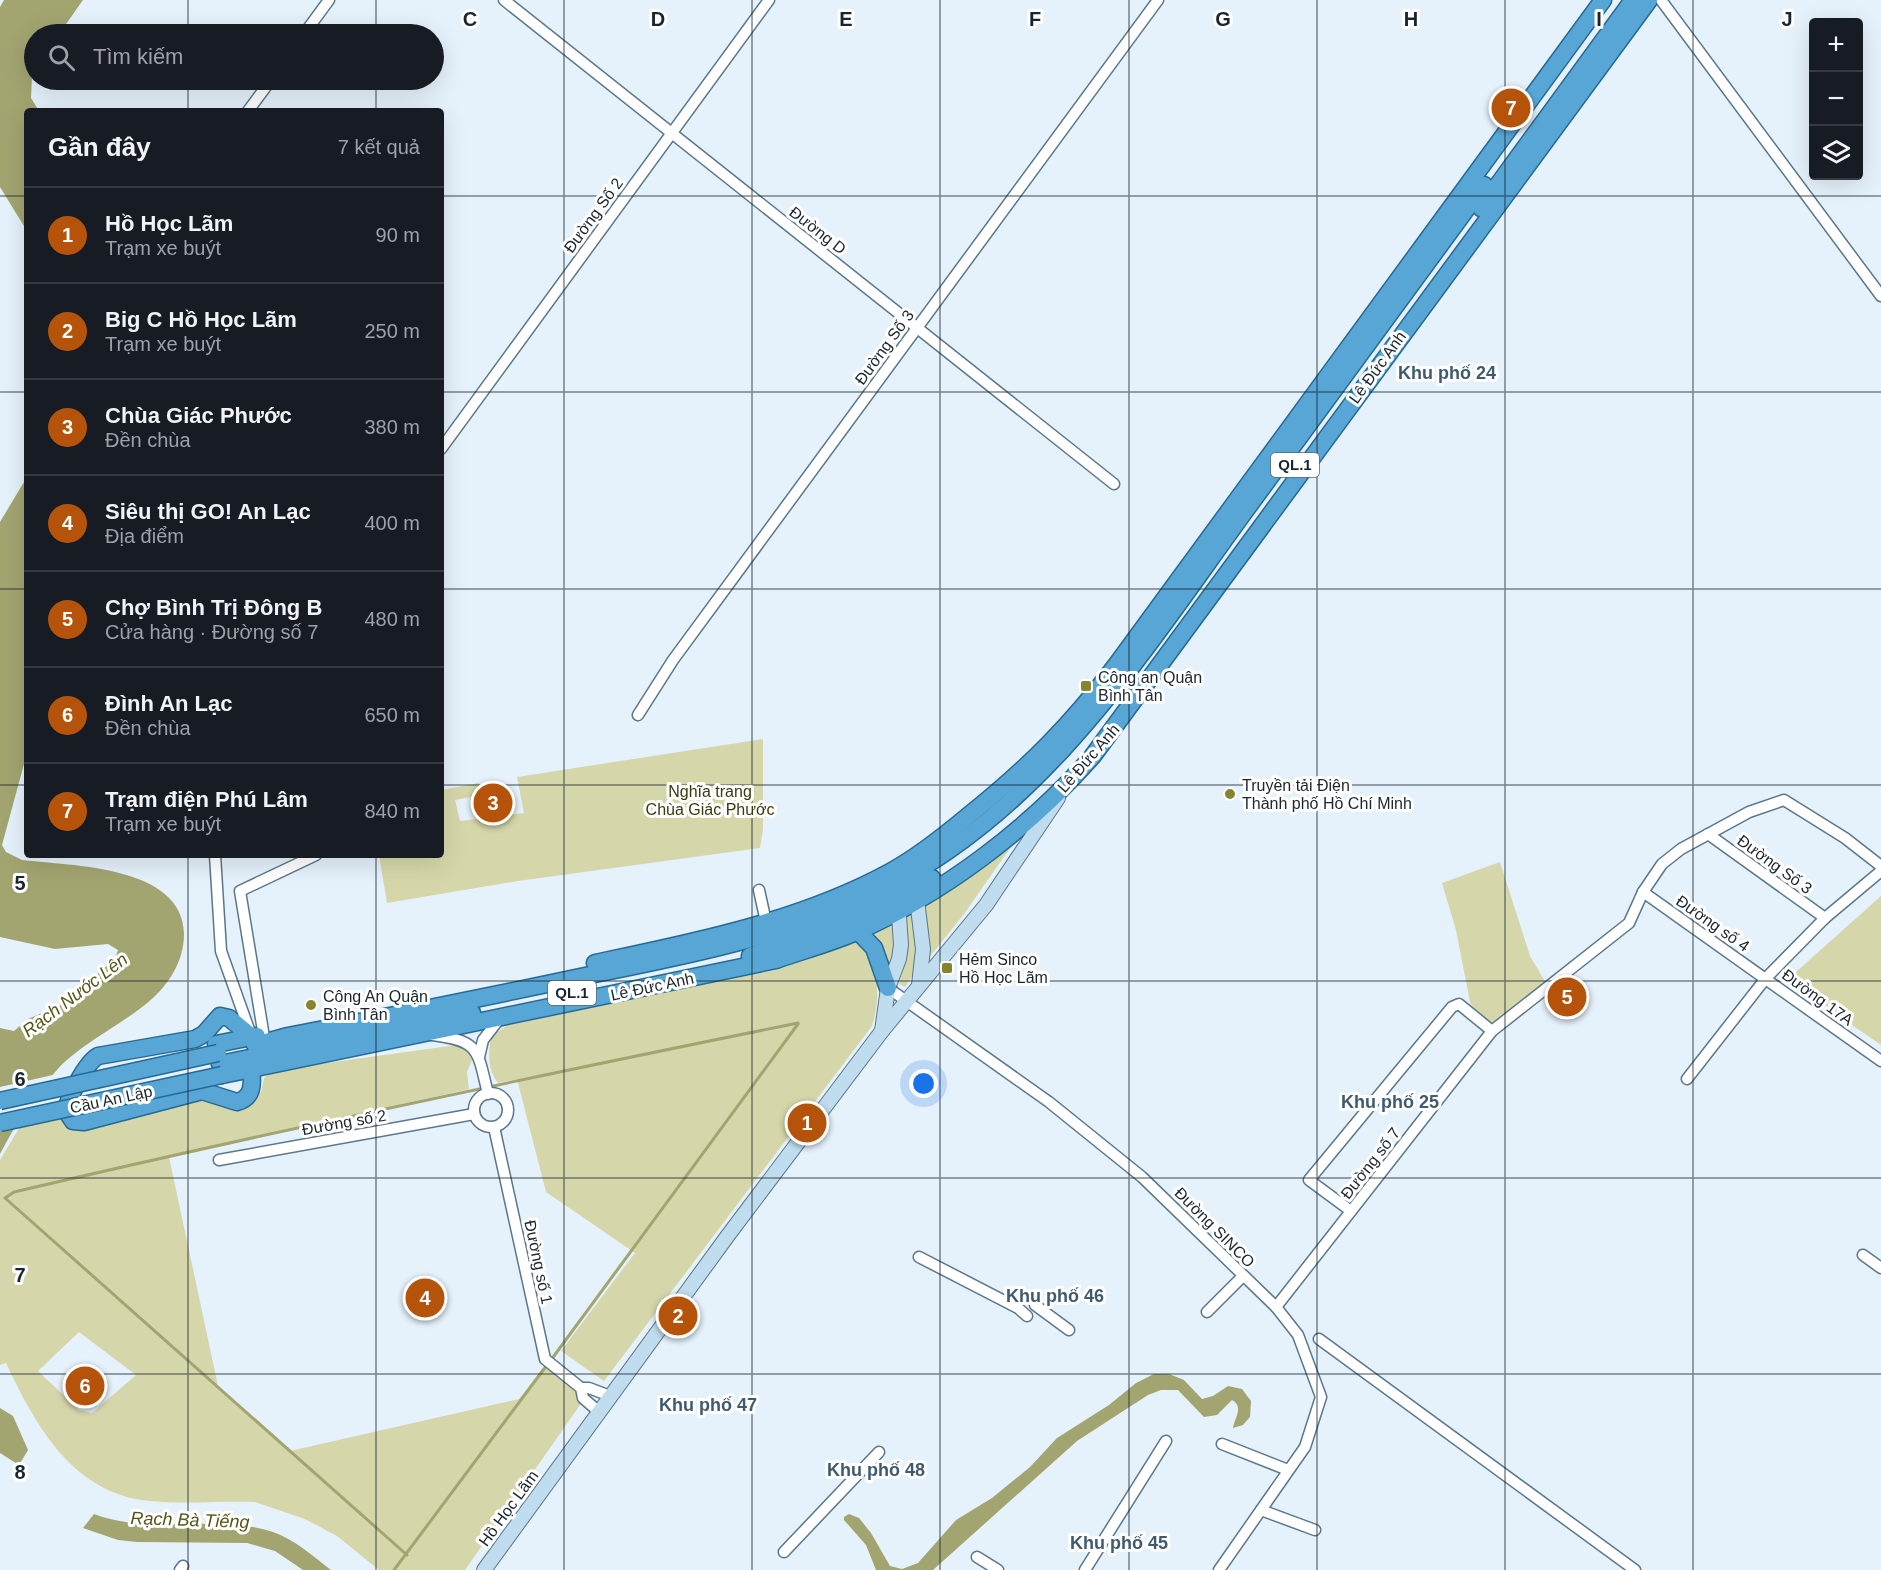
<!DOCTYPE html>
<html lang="vi">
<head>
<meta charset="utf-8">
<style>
	body { margin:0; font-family:Arial,sans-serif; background:#242831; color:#f1f3f6 }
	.controls { position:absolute; right:18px; top:18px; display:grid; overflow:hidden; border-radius:6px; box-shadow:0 6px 24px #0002 }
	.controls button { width:54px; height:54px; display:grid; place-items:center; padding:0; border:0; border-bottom:2px solid #363941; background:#171b24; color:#f1f3f6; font:30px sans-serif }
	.you { position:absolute; left:924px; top:1084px; width:21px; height:21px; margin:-15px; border:4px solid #fff; border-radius:50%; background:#1a73e8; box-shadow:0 0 0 9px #1a73e833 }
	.badge { display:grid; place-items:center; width:39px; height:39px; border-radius:50%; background:#b45309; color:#fff; font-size:20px; font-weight:700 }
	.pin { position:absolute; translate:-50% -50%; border:3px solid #fff; box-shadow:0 2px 6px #0006 }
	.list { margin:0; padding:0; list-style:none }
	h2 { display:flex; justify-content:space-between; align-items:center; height:78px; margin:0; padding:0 24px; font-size:26px }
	h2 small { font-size:20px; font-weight:400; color:#9ea1a6 }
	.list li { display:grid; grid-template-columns:39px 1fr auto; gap:18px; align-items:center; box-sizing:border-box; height:96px; padding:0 24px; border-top:2px solid #363941 }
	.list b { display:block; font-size:22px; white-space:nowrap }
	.list p { margin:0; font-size:20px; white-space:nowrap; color:#9ea1a6 }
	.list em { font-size:20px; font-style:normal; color:#9ea1a6 }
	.icon { flex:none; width:33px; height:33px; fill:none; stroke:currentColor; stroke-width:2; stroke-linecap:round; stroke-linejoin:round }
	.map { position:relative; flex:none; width:1881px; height:1570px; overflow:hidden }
	.search { position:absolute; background:#171b24; box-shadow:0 6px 24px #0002; left:24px; top:24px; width:420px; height:66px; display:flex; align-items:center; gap:15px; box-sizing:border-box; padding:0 21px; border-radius:33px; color:#9ea1a6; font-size:22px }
	.panel { position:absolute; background:#171b24; box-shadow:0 6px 24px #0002; left:24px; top:108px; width:420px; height:750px; border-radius:6px }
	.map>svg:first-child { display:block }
	.green { fill:#d5d7aa; fill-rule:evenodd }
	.water { fill:#a2a570 }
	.pier { fill:#e5f1fb }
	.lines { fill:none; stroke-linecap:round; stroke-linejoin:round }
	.stream { stroke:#a2a570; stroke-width:3 }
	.minor-casing { stroke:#5b778b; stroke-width:13 }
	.secondary-casing { stroke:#5b778b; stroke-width:16 }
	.trunk-casing { stroke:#266a94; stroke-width:19 }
	.minor { stroke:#fff; stroke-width:10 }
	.secondary { stroke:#c0ddef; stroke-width:14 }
	.trunk { stroke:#57a6d6; stroke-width:16 }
	.trunk-bridge-casing { stroke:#266a94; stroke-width:19; stroke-linecap:butt }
	.trunk-bridge { stroke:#57a6d6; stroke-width:16 }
	.grid { fill:none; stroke:#1a252e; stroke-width:1.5; stroke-opacity:0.55 }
	.poi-dot { fill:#84852f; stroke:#fff; stroke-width:2 }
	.labels { text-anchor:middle; stroke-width:6; stroke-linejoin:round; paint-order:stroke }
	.shield { fill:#fff; stroke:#5f666d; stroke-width:1.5 }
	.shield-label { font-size:15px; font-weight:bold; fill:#1a252e }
	.street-label { font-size:16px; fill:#1a252e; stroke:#fff }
	.poi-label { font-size:16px; fill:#1a252e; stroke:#fff; text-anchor:start }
	.park-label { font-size:16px; fill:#3a3a10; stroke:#fff }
	.neighbourhood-label { font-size:18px; font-weight:bold; fill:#405b6e; stroke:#fff }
	.water-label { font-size:18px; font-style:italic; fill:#555618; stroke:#fff }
	.grid-label { font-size:20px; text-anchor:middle; font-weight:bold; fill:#1a252e; stroke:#fff; stroke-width:6; stroke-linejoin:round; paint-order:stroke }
</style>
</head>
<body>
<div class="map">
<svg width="1881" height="1570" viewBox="0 0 1881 1570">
	<rect width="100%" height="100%" fill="#e5f1fb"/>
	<!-- green -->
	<g class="green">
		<path d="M 763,739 L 763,829 L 760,848 L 518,881 L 387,903 L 379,855 L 441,855 L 441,790 L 479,783 L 481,795 L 455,800 L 460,821 L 524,813 L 517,777 Z"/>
		<path d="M 1015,841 L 964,914 L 928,959 L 925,900 Z"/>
		<path d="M 1500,862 L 1530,956 L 1546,983 L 1497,1022 C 1485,1023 1474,1013 1470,1002 L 1456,930 L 1442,883 Z"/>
		<path d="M 1881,896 L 1881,1045 L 1787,980 Z"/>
		<path d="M 913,911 C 917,938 924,964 905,987 L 899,984 L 904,966 L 907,914 Z"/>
		<path d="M 890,920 C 897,937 895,952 888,969 L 871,931 Z"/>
		<path d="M 857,940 C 880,960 881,999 872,1026 L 604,1381 L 561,1351 L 635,1253 L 546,1192 L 517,1079 L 498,1083 C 487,1070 488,1050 492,1035 L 518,1019 L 777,970 Z"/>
		<path d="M 464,1044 L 474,1055 L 467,1072 L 469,1089 L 169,1157 L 218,1386 L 290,1451 L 519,1399 L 542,1369 L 552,1368 L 580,1390 L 582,1402 L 465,1570 L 379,1570 L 337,1536 L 305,1519 L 255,1502 C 218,1501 177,1505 141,1500 C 69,1488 34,1422 6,1363 L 0,1365 L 0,1160 L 21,1125 L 62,1116 L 70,1125 L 210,1095 L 242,1107 L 261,1092 L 264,1078 L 275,1070 ZM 79,1332 L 136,1375 L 92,1413 L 79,1410 L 38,1371 Z"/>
	</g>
	<!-- water -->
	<g class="water">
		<path d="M 4,0 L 83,0 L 59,34 L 34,34 L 31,98 L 39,111 L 27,111 L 27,231 L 0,187 L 0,7 Z"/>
		<path d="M 27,477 L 27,753 L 2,845 L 6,852 L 22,860 C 71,866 183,865 184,934 C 184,958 172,980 154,997 C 126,1023 79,1044 56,1071 C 34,1096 15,1125 0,1154 L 0,1028 L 14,1031 L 28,1019 L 61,1005 L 115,959 L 118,950 L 108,944 L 55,949 L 0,937 L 0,522 Z"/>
		<path d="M 1154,1374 L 1169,1374 L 1184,1380 L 1202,1399 L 1213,1396 L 1228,1386 L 1242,1389 L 1251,1401 L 1250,1417 L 1243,1425 L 1233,1428 C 1235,1417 1244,1407 1232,1400 L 1217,1415 L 1204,1417 L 1178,1390 L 1161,1390 L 1148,1395 L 1077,1441 L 933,1570 L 876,1570 L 866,1545 L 844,1520 L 844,1517 L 849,1514 L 859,1518 L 871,1533 L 890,1566 L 902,1569 L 918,1563 L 956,1520 L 992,1498 L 1030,1467 L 1057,1438 L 1109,1405 L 1136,1383 Z"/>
		<path d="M 0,1408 L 13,1416 L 28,1450 L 19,1465 L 0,1453 Z"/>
		<path d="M 94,1514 C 151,1536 215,1513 273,1532 C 295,1540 313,1556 331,1570 L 303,1570 L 275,1551 L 247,1543 L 137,1542 L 118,1540 L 83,1528 Z"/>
	</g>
	<!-- pier -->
	<path class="pier" d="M 57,1074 L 21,1123 L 0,1128 L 0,1087 Z"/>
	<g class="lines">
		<!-- stream -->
		<g class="stream">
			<path d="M 551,1360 L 798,1024"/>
			<path d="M 407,1555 L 5,1198 L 14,1192 C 275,1131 536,1076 798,1023"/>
			<path d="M 394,1570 L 547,1365"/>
		</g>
		<!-- minor casing -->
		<g class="minor-casing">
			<g id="minor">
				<path d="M 504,0 L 1114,484"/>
				<path d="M 1661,0 L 1881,296"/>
				<path d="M 304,34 L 329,0"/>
				<path d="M 248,111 L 271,80"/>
				<path d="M 441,449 L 769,0"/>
				<path d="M 638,715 L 673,660 L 1158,0"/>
				<path d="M 1708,834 L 1825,918"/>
				<path d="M 215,855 L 221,951 L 251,1035"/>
				<path d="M 759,890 L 766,922"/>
				<path d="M 1643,892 L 1881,1061"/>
				<path d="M 888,988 L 1049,1102 L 1142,1177 L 1276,1307 L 1298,1335 L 1321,1397 L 1305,1447 L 1219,1570"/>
				<path d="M 432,1035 C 480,1041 477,1049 488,1094"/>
				<path d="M 265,1043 L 240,891 L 316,855"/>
				<path d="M 479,1057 L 483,1040 L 500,1018"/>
				<path d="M 1687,1079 L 1766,978 L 1825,918 L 1881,871"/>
				<circle cx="491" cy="1110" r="17"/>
				<path d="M 494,1127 L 545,1359 L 581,1388 L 583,1398 L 598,1411"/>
				<path d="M 219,1160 L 474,1114"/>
				<path d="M 1351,1211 L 1309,1180 L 1452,1007 L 1459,1004 L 1492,1031"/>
				<path d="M 1863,1255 L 1881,1268"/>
				<path d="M 919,1257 L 1018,1308 L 1027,1316"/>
				<path d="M 1035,1305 L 1069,1330"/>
				<path d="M 1276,1307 L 1492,1031 L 1629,923 L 1643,892 L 1662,864 L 1681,849 L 1749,812 L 1784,800 L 1845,838 L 1881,866"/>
				<path d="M 1207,1312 L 1243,1276"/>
				<path d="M 1319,1339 L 1635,1570"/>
				<path d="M 581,1388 L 589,1388 L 610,1396"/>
				<path d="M 1222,1444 L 1288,1470"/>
				<path d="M 1261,1510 L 1315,1530"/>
				<path d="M 784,1552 L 879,1452"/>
				<path d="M 977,1557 L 998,1570"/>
				<path d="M 180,1570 L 183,1566"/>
				<path d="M 1085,1570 L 1166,1441"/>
			</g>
		</g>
		<!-- secondary casing -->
		<g class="secondary-casing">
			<g id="secondary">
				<path d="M 916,892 L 923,949 L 919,985"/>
				<path d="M 882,1031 L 888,988 L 899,959 L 901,945 L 898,901"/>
				<path d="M 484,1570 L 729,1234 L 882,1031 L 986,905 L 1058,798"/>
			</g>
		</g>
		<!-- trunk casing -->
		<g class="trunk-casing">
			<g id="trunk">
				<path d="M 1481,208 L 1633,0"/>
				<path d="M 850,923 L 874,948 L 888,988"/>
				<path d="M 750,956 L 848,921 L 932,878"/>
				<path d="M 595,963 C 695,942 800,921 890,872 C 918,857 944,836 968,816 C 1028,768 1071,725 1117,664 L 1603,0"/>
				<path d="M 216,1044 L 257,1036"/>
				<path d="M 255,1045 L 288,1036 C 387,1017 486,997 585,976 C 693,954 782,938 883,889 C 1043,811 1143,651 1245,511 C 1325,403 1404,294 1484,185"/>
				<path d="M 220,1064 L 472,1013"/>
				<path d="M 251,1070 C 253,1084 253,1098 237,1102 L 202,1091 L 84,1122 L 73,1121 L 67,1112 C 66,1099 87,1062 98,1056 L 195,1039 L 204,1034 L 220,1016 L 229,1018 L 252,1037"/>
				<path d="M 222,1075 L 776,960 C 801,951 828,944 854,933 C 943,894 1027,830 1092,757 L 1649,0"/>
			</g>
		</g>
		<!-- minor -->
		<use href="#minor" class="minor"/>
		<!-- secondary -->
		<use href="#secondary" class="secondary"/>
		<!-- trunk -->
		<use href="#trunk" class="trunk"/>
		<!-- trunk-bridge casing -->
		<g class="trunk-bridge-casing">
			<g id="trunk-bridge">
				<path d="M 0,1101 L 218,1053"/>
				<path d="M 0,1123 L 222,1075"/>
			</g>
		</g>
		<!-- trunk-bridge -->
		<use href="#trunk-bridge" class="trunk-bridge"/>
	</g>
	<!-- grid -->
	<path class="grid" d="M 188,0 L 188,34M 376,0 L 376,34M 564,0 L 564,1570M 752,0 L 752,1570M 940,0 L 940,1570M 1129,0 L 1129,1570M 1317,0 L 1317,1570M 1505,0 L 1505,1570M 1693,0 L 1693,1570M 188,80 L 188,111M 376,80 L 376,111M 0,196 L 27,196M 441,196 L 1881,196M 0,392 L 27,392M 441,392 L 1881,392M 0,589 L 27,589M 441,589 L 1881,589M 0,785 L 27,785M 441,785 L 1881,785M 188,855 L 188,1570M 376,855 L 376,1570M 0,981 L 1881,981M 0,1178 L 1881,1178M 0,1374 L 1881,1374"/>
	<!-- markers -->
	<g class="poi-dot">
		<rect x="1080" y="680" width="12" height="12" rx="3"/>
		<circle cx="1230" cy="794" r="6"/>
		<rect x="941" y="962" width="12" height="12" rx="3"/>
		<circle cx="311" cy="1005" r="6"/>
	</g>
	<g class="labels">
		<!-- shield labels -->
		<g class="shield">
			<rect x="1271" y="453" width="48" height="24" rx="4.5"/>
			<rect x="548" y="981" width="48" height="24" rx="4.5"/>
		</g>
		<g class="shield-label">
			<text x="1295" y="470">QL.1</text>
			<text x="572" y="998">QL.1</text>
		</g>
		<!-- street labels -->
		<g class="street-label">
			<text transform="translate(593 215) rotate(-54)" y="6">Đường Số 2</text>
			<text transform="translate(818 230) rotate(38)" y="6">Đường D</text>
			<text transform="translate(884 347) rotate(-54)" y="6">Đường Số 3</text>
			<text transform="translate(1377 367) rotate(-54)" y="6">Lê Đức Anh</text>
			<text transform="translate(1088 758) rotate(-49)" y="6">Lê Đức Anh</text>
			<text transform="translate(1775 864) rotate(36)" y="6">Đường Số 3</text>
			<text transform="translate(1713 923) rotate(35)" y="6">Đường số 4</text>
			<text transform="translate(652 986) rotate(-12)" y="6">Lê Đức Anh</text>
			<text transform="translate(1818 997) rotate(36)" y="6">Đường 17A</text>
			<text transform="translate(111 1099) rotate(-12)" y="6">Cầu An Lập</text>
			<text transform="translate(344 1122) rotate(-10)" y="6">Đường số 2</text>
			<text transform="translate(1370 1163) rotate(-52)" y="6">Đường số 7</text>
			<text transform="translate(1215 1227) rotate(45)" y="6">Đường SINCO</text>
			<text transform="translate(539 1262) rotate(78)" y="6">Đường số 1</text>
			<text transform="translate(508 1508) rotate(-54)" y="6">Hồ Học Lãm</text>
		</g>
		<!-- poi labels -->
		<g class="poi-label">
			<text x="1098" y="683">Công an Quận<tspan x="1098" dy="18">Bình Tân</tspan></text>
			<text x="1242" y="791">Truyền tải Điện<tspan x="1242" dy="18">Thành phố Hồ Chí Minh</tspan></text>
			<text x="959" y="965">Hẻm Sinco<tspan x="959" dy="18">Hồ Học Lãm</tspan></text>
			<text x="323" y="1002">Công An Quận<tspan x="323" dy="18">Bình Tân</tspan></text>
		</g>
		<!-- park labels -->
		<g class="park-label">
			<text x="710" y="797">Nghĩa trang<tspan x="710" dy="18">Chùa Giác Phước</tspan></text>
		</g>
		<!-- neighbourhood labels -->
		<g class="neighbourhood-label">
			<text x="1447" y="379">Khu phố 24</text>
			<text x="1390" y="1108">Khu phố 25</text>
			<text x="1055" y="1302">Khu phố 46</text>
			<text x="708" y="1411">Khu phố 47</text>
			<text x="876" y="1476">Khu phố 48</text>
			<text x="1119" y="1549">Khu phố 45</text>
		</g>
		<!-- water labels -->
		<g class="water-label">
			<text transform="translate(75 995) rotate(-37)" y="6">Rạch Nước Lên</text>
			<text transform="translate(190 1520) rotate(2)" y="6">Rạch Bà Tiếng</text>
		</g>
	</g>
	<g class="grid-label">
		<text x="470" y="26">C</text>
		<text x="658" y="26">D</text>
		<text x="846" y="26">E</text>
		<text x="1035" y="26">F</text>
		<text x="1223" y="26">G</text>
		<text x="1411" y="26">H</text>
		<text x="1599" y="26">I</text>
		<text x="1787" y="26">J</text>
		<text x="20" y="890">5</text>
		<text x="20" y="1086">6</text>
		<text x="20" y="1282">7</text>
		<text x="20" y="1479">8</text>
	</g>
</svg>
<div class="controls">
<button>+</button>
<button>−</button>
<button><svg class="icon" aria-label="layers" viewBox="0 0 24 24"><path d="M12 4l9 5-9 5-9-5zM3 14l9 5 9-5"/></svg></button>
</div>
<div class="you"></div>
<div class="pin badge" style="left:807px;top:1123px">1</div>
<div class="pin badge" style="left:678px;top:1316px">2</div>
<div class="pin badge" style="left:493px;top:803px">3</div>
<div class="pin badge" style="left:425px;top:1298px">4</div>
<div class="pin badge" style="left:1567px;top:997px">5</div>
<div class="pin badge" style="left:85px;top:1386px">6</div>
<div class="pin badge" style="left:1511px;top:108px">7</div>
<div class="search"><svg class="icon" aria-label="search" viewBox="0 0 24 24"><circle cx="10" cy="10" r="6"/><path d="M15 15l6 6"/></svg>Tìm kiếm</div>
<section class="panel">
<h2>Gần đây<small>7 kết quả</small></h2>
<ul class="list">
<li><span class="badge">1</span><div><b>Hồ Học Lãm</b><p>Trạm xe buýt</p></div><em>90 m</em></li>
<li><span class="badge">2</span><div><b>Big C Hồ Học Lãm</b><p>Trạm xe buýt</p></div><em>250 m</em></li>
<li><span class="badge">3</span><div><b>Chùa Giác Phước</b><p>Đền chùa</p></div><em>380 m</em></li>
<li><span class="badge">4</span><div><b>Siêu thị GO! An Lạc</b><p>Địa điểm</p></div><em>400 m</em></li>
<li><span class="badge">5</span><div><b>Chợ Bình Trị Đông B</b><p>Cửa hàng · Đường số 7</p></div><em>480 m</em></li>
<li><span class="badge">6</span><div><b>Đình An Lạc</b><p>Đền chùa</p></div><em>650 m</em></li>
<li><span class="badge">7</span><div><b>Trạm điện Phú Lâm</b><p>Trạm xe buýt</p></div><em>840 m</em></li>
</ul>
</section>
</div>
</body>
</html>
